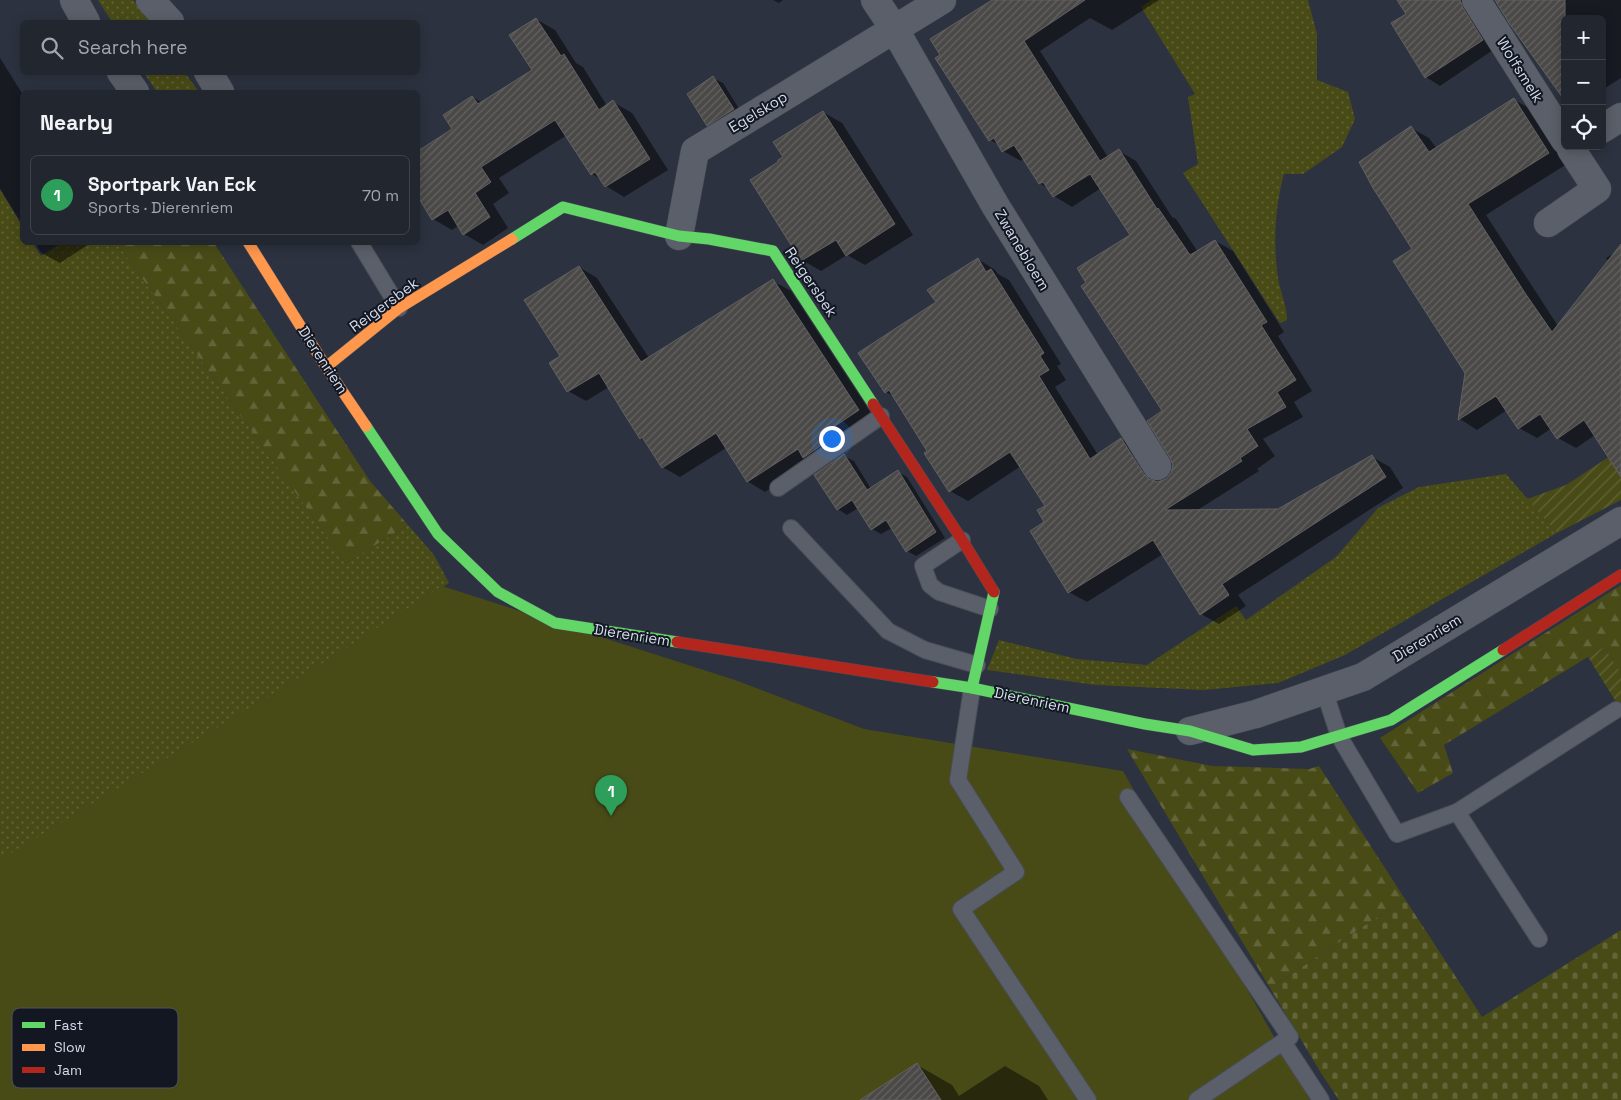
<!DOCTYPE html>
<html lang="en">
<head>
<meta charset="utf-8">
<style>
	body { margin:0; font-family:"Space Grotesk",sans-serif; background:#292e37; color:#f1f3f6 }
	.controls { position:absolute; right:15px; top:15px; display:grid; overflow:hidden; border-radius:8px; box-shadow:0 2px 12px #0003 }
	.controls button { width:45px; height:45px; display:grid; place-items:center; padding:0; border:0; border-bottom:1px solid #3e434b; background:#21262f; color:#f1f3f6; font:25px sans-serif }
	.you { position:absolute; left:831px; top:438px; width:18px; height:18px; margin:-12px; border:4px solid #fff; border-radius:50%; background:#1a73e8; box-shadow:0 0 0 8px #1a73e833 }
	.badge { display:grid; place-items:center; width:32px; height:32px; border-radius:50%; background:#db2777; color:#fff; font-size:16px; font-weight:700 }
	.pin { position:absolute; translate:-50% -41px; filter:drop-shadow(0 1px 2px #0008) }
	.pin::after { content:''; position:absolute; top:26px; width:18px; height:15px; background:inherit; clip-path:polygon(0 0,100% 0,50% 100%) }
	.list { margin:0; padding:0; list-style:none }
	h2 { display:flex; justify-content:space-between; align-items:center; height:65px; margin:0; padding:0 20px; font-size:21px }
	h2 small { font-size:16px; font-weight:400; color:#a2a5aa }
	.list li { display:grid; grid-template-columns:32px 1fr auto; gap:15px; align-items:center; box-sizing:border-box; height:80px; margin:0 10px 10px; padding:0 10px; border:1px solid #3e434b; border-radius:8px }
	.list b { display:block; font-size:19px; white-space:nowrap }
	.list p { margin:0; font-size:16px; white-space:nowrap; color:#a2a5aa }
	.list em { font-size:16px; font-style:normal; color:#a2a5aa }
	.icon { flex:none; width:28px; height:28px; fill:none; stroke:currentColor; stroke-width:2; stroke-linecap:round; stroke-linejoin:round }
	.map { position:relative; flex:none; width:1621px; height:1100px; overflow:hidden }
	.search { position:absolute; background:#21262f; box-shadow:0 2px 12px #0003; left:20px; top:20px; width:400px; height:55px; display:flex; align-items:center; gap:12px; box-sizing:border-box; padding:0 18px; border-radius:8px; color:#a2a5aa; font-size:19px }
	.panel { position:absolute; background:#21262f; box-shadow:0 2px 12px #0003; left:20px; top:90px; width:400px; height:155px; border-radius:8px }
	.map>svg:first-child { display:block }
	.grass { fill:url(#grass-dots) }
	.forest { fill:url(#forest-firs) }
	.cemetery { fill:url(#cemetery-stones) }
	.garden { fill:url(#garden-furrows) }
	.pitch { fill:#494b17 }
	.shadow { fill:#0007 }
	.building { fill:url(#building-hatch); stroke:#626161 }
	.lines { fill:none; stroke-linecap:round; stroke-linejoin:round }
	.lane-casing { stroke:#484d58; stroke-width:18 }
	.street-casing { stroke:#484d58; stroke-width:29 }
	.fast-casing { stroke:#484d58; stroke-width:12 }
	.slow-casing { stroke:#484d58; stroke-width:12 }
	.jam-casing { stroke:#484d58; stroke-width:12 }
	.lane { stroke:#5b5f69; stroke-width:16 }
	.street { stroke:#5b5f69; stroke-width:28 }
	.fast { stroke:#63d668; stroke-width:11 }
	.slow { stroke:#ff974d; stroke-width:11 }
	.jam { stroke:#b3261e; stroke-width:11 }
	.labels { text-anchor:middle; stroke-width:4; stroke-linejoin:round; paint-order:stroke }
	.street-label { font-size:15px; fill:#d4dbeb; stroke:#121722 }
	.key { fill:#121722; stroke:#4c525e; stroke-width:1 }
	.key-label { font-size:14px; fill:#d4dbeb }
</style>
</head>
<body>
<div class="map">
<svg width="1621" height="1100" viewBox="0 0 1621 1100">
	<defs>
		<pattern id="grass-dots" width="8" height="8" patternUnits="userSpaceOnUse" patternTransform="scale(1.25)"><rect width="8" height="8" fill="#494b17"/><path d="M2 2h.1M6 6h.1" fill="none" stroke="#626439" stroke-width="1.8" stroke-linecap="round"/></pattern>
		<pattern id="forest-firs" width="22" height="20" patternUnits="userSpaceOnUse" patternTransform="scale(1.25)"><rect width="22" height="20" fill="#494b17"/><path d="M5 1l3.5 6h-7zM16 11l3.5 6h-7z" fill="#626439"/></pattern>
		<pattern id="cemetery-stones" width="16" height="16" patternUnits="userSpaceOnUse" patternTransform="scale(1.25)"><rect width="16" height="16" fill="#494b17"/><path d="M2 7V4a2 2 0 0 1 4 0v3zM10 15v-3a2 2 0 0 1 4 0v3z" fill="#626439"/></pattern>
		<pattern id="garden-furrows" width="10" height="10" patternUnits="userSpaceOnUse" patternTransform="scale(1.25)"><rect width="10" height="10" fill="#494b17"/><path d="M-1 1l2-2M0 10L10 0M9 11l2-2" fill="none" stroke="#626439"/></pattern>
		<pattern id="building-hatch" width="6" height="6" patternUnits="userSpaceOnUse" patternTransform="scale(1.25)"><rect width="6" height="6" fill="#4a4947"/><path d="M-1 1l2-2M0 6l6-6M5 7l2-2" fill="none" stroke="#636362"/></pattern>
	</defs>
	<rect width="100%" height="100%" fill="#2c323f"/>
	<!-- grass -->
	<g class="grass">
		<path d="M 98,0 L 133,0 L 150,22 L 112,22 Z"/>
		<path d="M 1151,0 L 1308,0 L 1317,34 L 1317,80 L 1348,92 L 1355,119 L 1342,147 L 1303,174 L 1284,174 C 1275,206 1273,245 1278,278 C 1280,292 1287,305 1287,320 L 1280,323 L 1183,173 L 1198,164 L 1188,97 L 1195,94 L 1141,7 Z"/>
		<path d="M 144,73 L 185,73 L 199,92 L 157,92 Z"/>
		<path d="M 0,189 L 22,226 L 22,242 L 32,243 L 41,256 L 62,243 L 117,243 L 346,563 L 408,525 L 434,555 L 449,583 L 0,874 Z"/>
		<path d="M 1506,474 L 1557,533 L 1345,655 L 1278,683 L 1204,690 L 1096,685 L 987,670 L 999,640 L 1077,659 L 1147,665 L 1236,606 L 1246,620 L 1336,557 L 1378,508 L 1419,487 Z"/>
	</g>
	<!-- forest -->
	<g class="forest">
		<path d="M 117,243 L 214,243 L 370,481 L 408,525 L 346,563 Z"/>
		<path d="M 1621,585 L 1621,673 L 1604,647 L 1444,745 L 1453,773 L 1418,793 L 1380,738 Z"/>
		<path d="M 1127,749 L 1212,766 L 1309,769 L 1319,766 L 1405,899 L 1270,988 Z"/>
	</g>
	<!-- cemetery -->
	<path class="cemetery" d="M 1405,899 L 1482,1017 L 1621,930 L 1621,1100 L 1339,1100 L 1321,1073 L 1270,988 Z"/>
	<!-- garden -->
	<g class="garden">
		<path d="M 1621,449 L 1621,500 L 1557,533 L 1527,499 L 1566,485 Z"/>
		<path d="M 1604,647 L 1621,673 L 1621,710 L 1588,657 Z"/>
	</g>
	<!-- pitch -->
	<path class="pitch" d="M 442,586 L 735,680 L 864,729 L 1123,771 L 1310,1100 L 0,1100 L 0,860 L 326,661 Z"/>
	<!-- shadow -->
	<g class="shadow">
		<path d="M 773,0 L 783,0 L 779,3 Z"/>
		<path d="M 995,0 L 1159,0 L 1112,30 L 1090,18 L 1040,51 L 1108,157 L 1119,151 L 1136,161 L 1172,217 L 1176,219 L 1198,252 L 1215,241 L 1233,251 L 1284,332 L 1278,336 L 1312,391 L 1294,402 L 1303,417 L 1263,439 L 1275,456 L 1257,469 L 1259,471 L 1196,511 L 1279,510 L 1372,457 L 1390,467 L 1403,488 L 1238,595 L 1246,606 L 1219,624 L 1201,614 L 1163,554 L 1087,602 L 1069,592 L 1046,522 L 1046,506 L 1021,466 L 968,501 L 950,491 L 929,451 L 896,398 L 886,392 L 937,303 L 978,259 L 995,270 L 998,274 L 1009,280 L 1061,364 L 1057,366 L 1066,380 L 1055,387 L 1098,455 L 1121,439 L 1139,450 L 1159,482 L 1165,481 L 1172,474 L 1174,466 L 1163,412 L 1088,283 L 1131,235 L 1101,188 L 1072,207 L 1054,196 L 1049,189 L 1039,183 L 1024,159 L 1021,161 L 1003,151 L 1000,145 L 990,140 Z"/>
		<path d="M 1398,0 L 1477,0 L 1496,48 L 1440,86 L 1426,77 L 1407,14 Z"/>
		<path d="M 1496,0 L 1621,0 L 1621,78 L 1602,90 L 1602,19 L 1565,19 Z"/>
		<path d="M 536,19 L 555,30 L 576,63 L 583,67 L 607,106 L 613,102 L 632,113 L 668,170 L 624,197 L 606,186 L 601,180 L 592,174 L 567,135 L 499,178 L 509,193 L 493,204 L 508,228 L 483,245 L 464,234 L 459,225 L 452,230 L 433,219 L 418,195 L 418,153 L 454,130 L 473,97 L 482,103 L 534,70 Z"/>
		<path d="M 0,58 L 22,93 L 22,224 L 0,189 Z"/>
		<path d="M 713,78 L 723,83 L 743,115 L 717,130 L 708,125 Z"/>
		<path d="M 1514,100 L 1533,110 L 1567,164 L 1486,215 L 1558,326 L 1609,262 L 1606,258 L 1621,249 L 1621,458 L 1595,435 L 1576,448 L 1558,438 L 1552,428 L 1537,438 L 1519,428 L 1507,410 L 1477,430 L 1460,419 L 1466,373 L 1414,249 L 1411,128 L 1429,138 L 1437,149 Z"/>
		<path d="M 823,112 L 842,123 L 913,235 L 865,265 L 847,255 L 821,271 L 802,260 L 780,162 Z"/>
		<path d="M 35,242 L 92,242 L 60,263 L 40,252 Z"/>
		<path d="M 579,267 L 597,278 L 649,358 L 773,281 L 791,291 L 876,421 L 846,440 L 850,448 L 822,467 L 812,461 L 765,492 L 747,481 L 726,448 L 680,477 L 662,467 L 646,440 L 641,438 L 609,387 L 586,401 L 568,391 L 561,357 Z"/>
		<path d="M 844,456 L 854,461 L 871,489 L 898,472 L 907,477 L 945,538 L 916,556 L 907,551 L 892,528 L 881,534 L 872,529 L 858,508 L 847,515 L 838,509 Z"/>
		<path d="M 917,1065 L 952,1085 L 959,1096 L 1005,1066 L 1039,1086 L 1048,1100 L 901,1100 Z"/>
	</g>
	<!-- building -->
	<g class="building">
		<path d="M 992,0 L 1085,0 L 1024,41 L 1100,161 L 1119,149 L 1157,209 L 1158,208 L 1190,255 L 1215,240 L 1267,322 L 1261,325 L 1296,380 L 1277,392 L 1286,407 L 1247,429 L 1258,446 L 1240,458 L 1242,461 L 1165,510 L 1278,509 L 1372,455 L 1386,477 L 1222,584 L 1229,595 L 1200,615 L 1153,540 L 1068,593 L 1030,531 L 1044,522 L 1037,510 L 1045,506 L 1010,452 L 949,492 L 924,453 L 927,451 L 889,390 L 885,393 L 858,353 L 936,302 L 927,290 L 978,258 L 986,272 L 991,269 L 1044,353 L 1040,356 L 1049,370 L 1039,376 L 1090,459 L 1121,438 L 1144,474 L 1149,479 L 1158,482 L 1166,479 L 1171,473 L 1173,465 L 1170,458 L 1147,421 L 1162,411 L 1161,409 L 1081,286 L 1086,283 L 1077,268 L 1130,235 L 1090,174 L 1053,197 L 1043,182 L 1039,184 L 1014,145 L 1002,152 L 994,138 L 989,141 L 935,58 L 940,55 L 930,39 Z"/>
		<path d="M 1397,0 L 1460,0 L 1463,8 L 1483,40 L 1425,78 L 1391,23 L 1406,14 Z"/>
		<path d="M 1495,0 L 1565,0 L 1565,101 L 1509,23 Z"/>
		<path d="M 536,18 L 561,56 L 564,54 L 599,110 L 613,100 L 650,159 L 605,187 L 595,172 L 591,175 L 555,120 L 481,167 L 491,182 L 475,193 L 490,217 L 463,235 L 448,210 L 432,220 L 418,197 L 418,151 L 452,129 L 443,115 L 472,96 L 478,104 L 532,70 L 509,35 Z"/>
		<path d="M 713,76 L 734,109 L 707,126 L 687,94 Z"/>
		<path d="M 1514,98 L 1549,153 L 1468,204 L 1525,293 L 1552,332 L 1621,244 L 1621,477 L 1584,420 L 1557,439 L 1540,414 L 1518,429 L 1496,396 L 1458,420 L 1465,373 L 1393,261 L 1412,249 L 1373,188 L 1359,162 L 1411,126 L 1429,152 Z"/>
		<path d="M 823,111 L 895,224 L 846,256 L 836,240 L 801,261 L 750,180 L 778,162 L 778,160 L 783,157 L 773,142 Z"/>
		<path d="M 579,266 L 641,362 L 773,279 L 859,410 L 829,430 L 833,437 L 803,458 L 798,449 L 747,482 L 716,433 L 662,468 L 642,437 L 640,439 L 626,417 L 599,373 L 567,392 L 549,363 L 560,356 L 524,300 Z"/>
		<path d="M 844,454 L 867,490 L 898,470 L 936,532 L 906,552 L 886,520 L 871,530 L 852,500 L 837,510 L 814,475 Z"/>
		<path d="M 917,1063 L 941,1100 L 860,1100 Z"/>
	</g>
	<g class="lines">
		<!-- lane casing -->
		<g class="lane-casing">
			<g id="lane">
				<path d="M 359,242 L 399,308"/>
				<path d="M 778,488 L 881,416"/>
				<path d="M 791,528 L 888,631 L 925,650 L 977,665"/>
				<path d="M 962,540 L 923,566 L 930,585 L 939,592 L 990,609"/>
				<path d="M 972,688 L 958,780 L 1016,872 L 961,909 L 1088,1100"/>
				<path d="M 1324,690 L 1339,736 L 1397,834 L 1457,812"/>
				<path d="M 1128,797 L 1290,1037 L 1197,1100"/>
				<path d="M 1539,939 L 1457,812 L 1616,710"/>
				<path d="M 1283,1042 L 1321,1100"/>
			</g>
		</g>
		<!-- street casing -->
		<g class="street-casing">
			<g id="street">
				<path d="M 74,0 L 86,22"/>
				<path d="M 150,0 L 170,22"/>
				<path d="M 875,0 L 895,30 L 995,205 L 1157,466"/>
				<path d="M 1476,0 L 1565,140"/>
				<path d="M 121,72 L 135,92"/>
				<path d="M 208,72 L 220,92"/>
				<path d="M 1602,129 L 1621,117"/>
				<path d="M 1548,223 L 1597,189 L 1571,149 L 1575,146"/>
				<path d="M 679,236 L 695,151 L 942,0"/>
				<path d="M 1190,731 L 1256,714 L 1363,677 L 1621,521"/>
			</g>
		</g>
		<!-- fast casing -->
		<g class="fast-casing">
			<g id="fast">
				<path d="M 512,239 L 563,207 L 679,236 L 709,239 L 773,251 L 873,404"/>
				<path d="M 366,426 L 438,534 L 498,592 L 555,623 L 677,642"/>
				<path d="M 933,682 L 972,688 L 1145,724 L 1190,731 L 1253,750 L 1301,747 L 1391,720 L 1503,650"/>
				<path d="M 972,688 L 994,592"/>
			</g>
		</g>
		<!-- slow casing -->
		<g class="slow-casing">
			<g id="slow">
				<path d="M 248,242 L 326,367 L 366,426"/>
				<path d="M 326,367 L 399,308 L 512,239"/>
			</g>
		</g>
		<!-- jam casing -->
		<g class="jam-casing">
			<g id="jam">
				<path d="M 873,404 L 962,540 L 994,592"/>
				<path d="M 677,642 L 933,682"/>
				<path d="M 1503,650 L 1621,575"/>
			</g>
		</g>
		<!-- lane -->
		<use href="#lane" class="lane"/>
		<!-- street -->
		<use href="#street" class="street"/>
		<!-- fast -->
		<use href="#fast" class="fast"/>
		<!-- slow -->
		<use href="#slow" class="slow"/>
		<!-- jam -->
		<use href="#jam" class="jam"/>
	</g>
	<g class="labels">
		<!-- street labels -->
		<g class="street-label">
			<text transform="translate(1520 70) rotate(58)" y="5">Wolfsmelk</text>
			<text transform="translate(758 112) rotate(-31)" y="5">Egelskop</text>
			<text transform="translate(1022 250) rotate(59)" y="5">Zwanebloem</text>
			<text transform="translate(811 282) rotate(56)" y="5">Reigersbek</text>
			<text transform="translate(384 305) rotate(-36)" y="5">Reigersbek</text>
			<text transform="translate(323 360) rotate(57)" y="5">Dierenriem</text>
			<text transform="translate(632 635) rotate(9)" y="5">Dierenriem</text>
			<text transform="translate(1427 638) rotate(-31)" y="5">Dierenriem</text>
			<text transform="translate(1032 700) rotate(12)" y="5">Dierenriem</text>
		</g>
	</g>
	<!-- legend -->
	<rect x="12" y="1008" width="166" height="80" rx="8" class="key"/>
	<rect x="22" y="1022" width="23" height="6" fill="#63d668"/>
	<rect x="22" y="1044" width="23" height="7" fill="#ff974d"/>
	<rect x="22" y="1067" width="23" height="6" fill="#b3261e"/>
	<g class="key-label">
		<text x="54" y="1030">Fast</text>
		<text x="54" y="1052">Slow</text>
		<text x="54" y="1075">Jam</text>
	</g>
</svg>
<div class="controls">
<button>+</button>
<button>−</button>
<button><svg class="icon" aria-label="locate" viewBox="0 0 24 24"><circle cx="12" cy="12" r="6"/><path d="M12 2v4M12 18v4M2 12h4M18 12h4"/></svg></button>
</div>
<div class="you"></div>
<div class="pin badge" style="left:611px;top:816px;background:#2e9e5b">1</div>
<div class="search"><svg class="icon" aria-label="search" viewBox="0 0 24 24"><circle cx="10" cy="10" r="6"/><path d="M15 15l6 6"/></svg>Search here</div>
<section class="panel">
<h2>Nearby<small></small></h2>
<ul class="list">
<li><span class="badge" style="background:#2e9e5b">1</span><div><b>Sportpark Van Eck</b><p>Sports · Dierenriem</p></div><em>70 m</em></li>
</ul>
</section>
</div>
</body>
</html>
